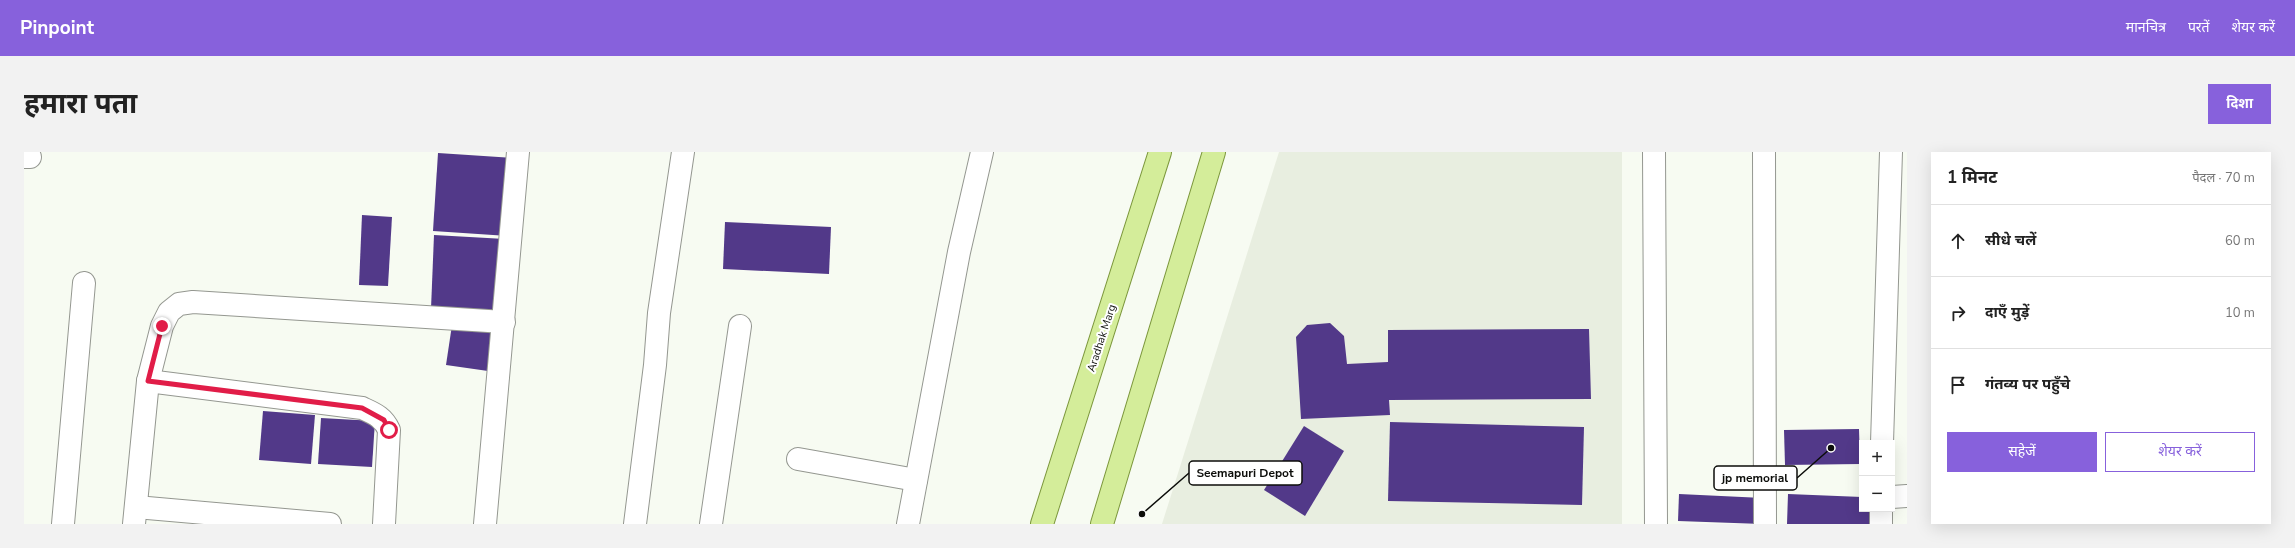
<!DOCTYPE html>
<html lang="hi">
<head>
<meta charset="utf-8">
<style>
	body { margin:0; font-family:"Nunito Sans","Noto Sans Devanagari",sans-serif; background:#f2f2f2; color:#222 }
	.controls { position:absolute; right:12px; bottom:12px; display:grid; overflow:hidden; border-radius:0px; box-shadow:0 4px 16px #0002 }
	.controls button { width:36px; height:36px; display:grid; place-items:center; padding:0; border:0; border-bottom:1px solid #e0e0e0; background:#fff; color:#222; font:20px sans-serif }
	.stop { position:absolute; width:12px; height:12px; margin:-9px; border:3px solid #e11d48; border-radius:50%; background:#fff }
	.stop.end { background:#e11d48; border-color:#fff; box-shadow:0 1px 4px #0008 }
	.list { margin:0; padding:0; list-style:none }
	h2 { display:flex; justify-content:space-between; align-items:center; height:52px; margin:0; padding:0 16px; font-size:17px }
	h2 small { font-size:13px; font-weight:400; color:#767676 }
	.list li { display:grid; grid-template-columns:26px 1fr auto; gap:12px; align-items:center; box-sizing:border-box; height:72px; padding:0 16px; border-top:1px solid #e0e0e0 }
	.list b { display:block; font-size:15px; white-space:nowrap }
	.list em { font-size:13px; font-style:normal; color:#767676 }
	.actions { display:flex; gap:8px; padding:12px 16px }
	.actions a { flex:1; padding:9px 0; border:1px solid #8761dc; border-radius:0px; text-align:center; font-size:14px; color:#8761dc }
	.actions .main { background:#8761dc; color:#fff }
	.icon { flex:none; width:22px; height:22px; fill:none; stroke:currentColor; stroke-width:2; stroke-linecap:round; stroke-linejoin:round }
	.map { position:relative; flex:none; width:1883px; height:372px; overflow:hidden; border-radius:0px }
	header { display:flex; align-items:center; gap:24px; box-sizing:border-box; height:56px; padding:0 20px; background:#8761dc; color:#fff }
	header strong { font-size:19px }
	nav { display:flex; gap:22px; margin-inline-start:auto; font-size:14px }
	.intro { display:flex; align-items:center; justify-content:space-between; box-sizing:border-box; height:96px; padding:0 24px }
	h1 { margin:0; font-size:28px }
	.button { padding:10px 18px; border-radius:0px; background:#8761dc; color:#fff; font-size:14px; font-weight:700 }
	main { display:flex; gap:24px; padding:0 24px }
	aside { flex:1; background:#fff; border-radius:0px; box-shadow:0 4px 16px #0002 }
	.map>svg:first-child { display:block }
	.built { fill:#e8eee0 }
	.building { fill:#523989 }
	.lines { fill:none; stroke-linecap:round; stroke-linejoin:round }
	.minor-casing { stroke:#949790; stroke-width:24 }
	.major-casing { stroke:#7c973c; stroke-width:24 }
	.minor { stroke:#fff; stroke-width:22 }
	.major { stroke:#d4ed9a; stroke-width:22 }
	.route { stroke:#e11d48; stroke-width:5 }
	.labels { text-anchor:middle; stroke-width:4; stroke-linejoin:round; paint-order:stroke }
	.street-label { font-size:11px; fill:#0c0d0a; stroke:#fff }
	.leader { fill:none; stroke:#0c0d0a; stroke-width:1.5 }
	.callout-dot { fill:#0c0d0a; stroke:#fff; stroke-width:1.5 }
	.callout { fill:#fff; stroke:#0c0d0a; stroke-width:1.5 }
	.callout-label { font-size:12px; text-anchor:middle; font-weight:bold; fill:#0c0d0a }
</style>
</head>
<body>
<header>
<strong>Pinpoint</strong>
<nav><a>मानचित्र</a><a>परतें</a><a>शेयर करें</a></nav>
</header>
<div class="intro"><h1>हमारा पता</h1><a class="button">दिशा</a></div>
<main>
<div class="map">
<svg width="1883" height="372" viewBox="0 0 1883 372">
	<rect width="100%" height="100%" fill="#f7fbf2"/>
	<!-- built -->
	<path class="built" d="M 1255,0 L 1598,0 L 1598,372 L 1138,372 Z"/>
	<!-- building -->
	<g class="building">
		<path d="M 414,1 L 489,6 L 484,84 L 409,79 Z"/>
		<path d="M 338,63 L 368,65 L 364,134 L 335,133 Z"/>
		<path d="M 701,70 L 807,75 L 805,122 L 699,117 Z"/>
		<path d="M 410,83 L 481,87 L 477,160 L 407,157 Z"/>
		<path d="M 1306,171 L 1320,184 L 1323,212 L 1364,210 L 1364,178 L 1565,177 L 1567,247 L 1365,248 L 1366,263 L 1277,267 L 1272,185 L 1283,173 Z"/>
		<path d="M 428,173 L 469,179 L 464,219 L 422,213 Z"/>
		<path d="M 239,259 L 291,263 L 287,312 L 235,308 Z"/>
		<path d="M 297,266 L 351,269 L 348,315 L 294,312 Z"/>
		<path d="M 1366,270 L 1560,275 L 1558,353 L 1364,349 Z"/>
		<path d="M 1280,274 L 1320,299 L 1281,364 L 1240,338 Z"/>
		<path d="M 1835,277 L 1836,312 L 1761,313 L 1760,278 Z"/>
		<path d="M 1655,342 L 1739,346 L 1738,372 L 1654,369 Z"/>
		<path d="M 1764,342 L 1838,345 L 1838,357 L 1846,357 L 1845,372 L 1763,372 Z"/>
	</g>
	<g class="lines">
		<!-- minor casing -->
		<g class="minor-casing">
			<g id="minor">
				<path d="M 1630,0 L 1632,372"/>
				<path d="M 1740,0 L 1741,372"/>
				<path d="M 0,5 L 6,5"/>
				<path d="M 124,229 L 338,256 C 351,262 359,265 365,278 L 360,372"/>
				<path d="M 1858,291 L 1867,0"/>
				<path d="M 774,307 L 892,328"/>
				<path d="M 1868,345 L 1883,344"/>
				<path d="M 112,355 L 306,372"/>
				<path d="M 39,372 L 60,131"/>
				<path d="M 110,372 L 124,229 L 138,174 L 145,160 L 155,152 L 169,150 L 480,170"/>
				<path d="M 461,372 L 494,0"/>
				<path d="M 611,372 L 631,213 L 635,161 L 659,0"/>
				<path d="M 687,372 L 716,174"/>
				<path d="M 884,372 L 935,100 L 958,0"/>
				<path d="M 1857,372 L 1857,357"/>
			</g>
		</g>
		<!-- major casing -->
		<g class="major-casing">
			<g id="major">
				<path d="M 1018,372 L 1136,0"/>
				<path d="M 1078,372 L 1190,0"/>
			</g>
		</g>
		<!-- minor -->
		<use href="#minor" class="minor"/>
		<!-- major -->
		<use href="#major" class="major"/>
	</g>
	<g class="lines">
		<!-- route -->
		<path class="route" d="M 138,174 L 124,229 L 338,256 L 360,268 L 365,278"/>
	</g>
	<g class="labels">
		<!-- street labels -->
		<g class="street-label">
			<text transform="translate(1077 186) rotate(-72)" y="4">Aradhak Marg</text>
		</g>
	</g>
	<!-- callouts -->
	<path class="leader" d="M1118 362L1165 321M1807 296L1773 326"/>
	<g class="callout-dot">
		<circle cx="1118" cy="362" r="4"/>
		<circle cx="1807" cy="296" r="4"/>
	</g>
	<g class="callout">
		<rect x="1165" y="309" width="113" height="24" rx="4"/>
		<rect x="1690" y="314" width="83" height="24" rx="4"/>
	</g>
	<g class="callout-label">
		<text x="1221" y="325">Seemapuri Depot</text>
		<text x="1731" y="330">jp memorial</text>
	</g>
</svg>
<div class="controls">
<button>+</button>
<button>−</button>
</div>
<div class="stop" style="left:365px;top:278px"></div>
<div class="stop end" style="left:138px;top:174px"></div>
</div>
<aside>
<h2>1 मिनट<small>पैदल · 70 m</small></h2>
<ul class="list">
<li><svg class="icon" aria-label="ahead" viewBox="0 0 24 24"><path d="M12 20V5M6 11l6-6 6 6"/></svg><div><b>सीधे चलें</b></div><em>60 m</em></li>
<li><svg class="icon" aria-label="right" viewBox="0 0 24 24"><path d="M7 20v-9h11M14 6l5 5-5 5"/></svg><div><b>दाएँ मुड़ें</b></div><em>10 m</em></li>
<li><svg class="icon" aria-label="arrive" viewBox="0 0 24 24"><path d="M6 21V4h12l-3 4 3 4H6"/></svg><div><b>गंतव्य पर पहुँचे</b></div></li>
</ul>
<div class="actions"><a class="main">सहेजें</a><a>शेयर करें</a></div>
</aside>
</main>
</body>
</html>
